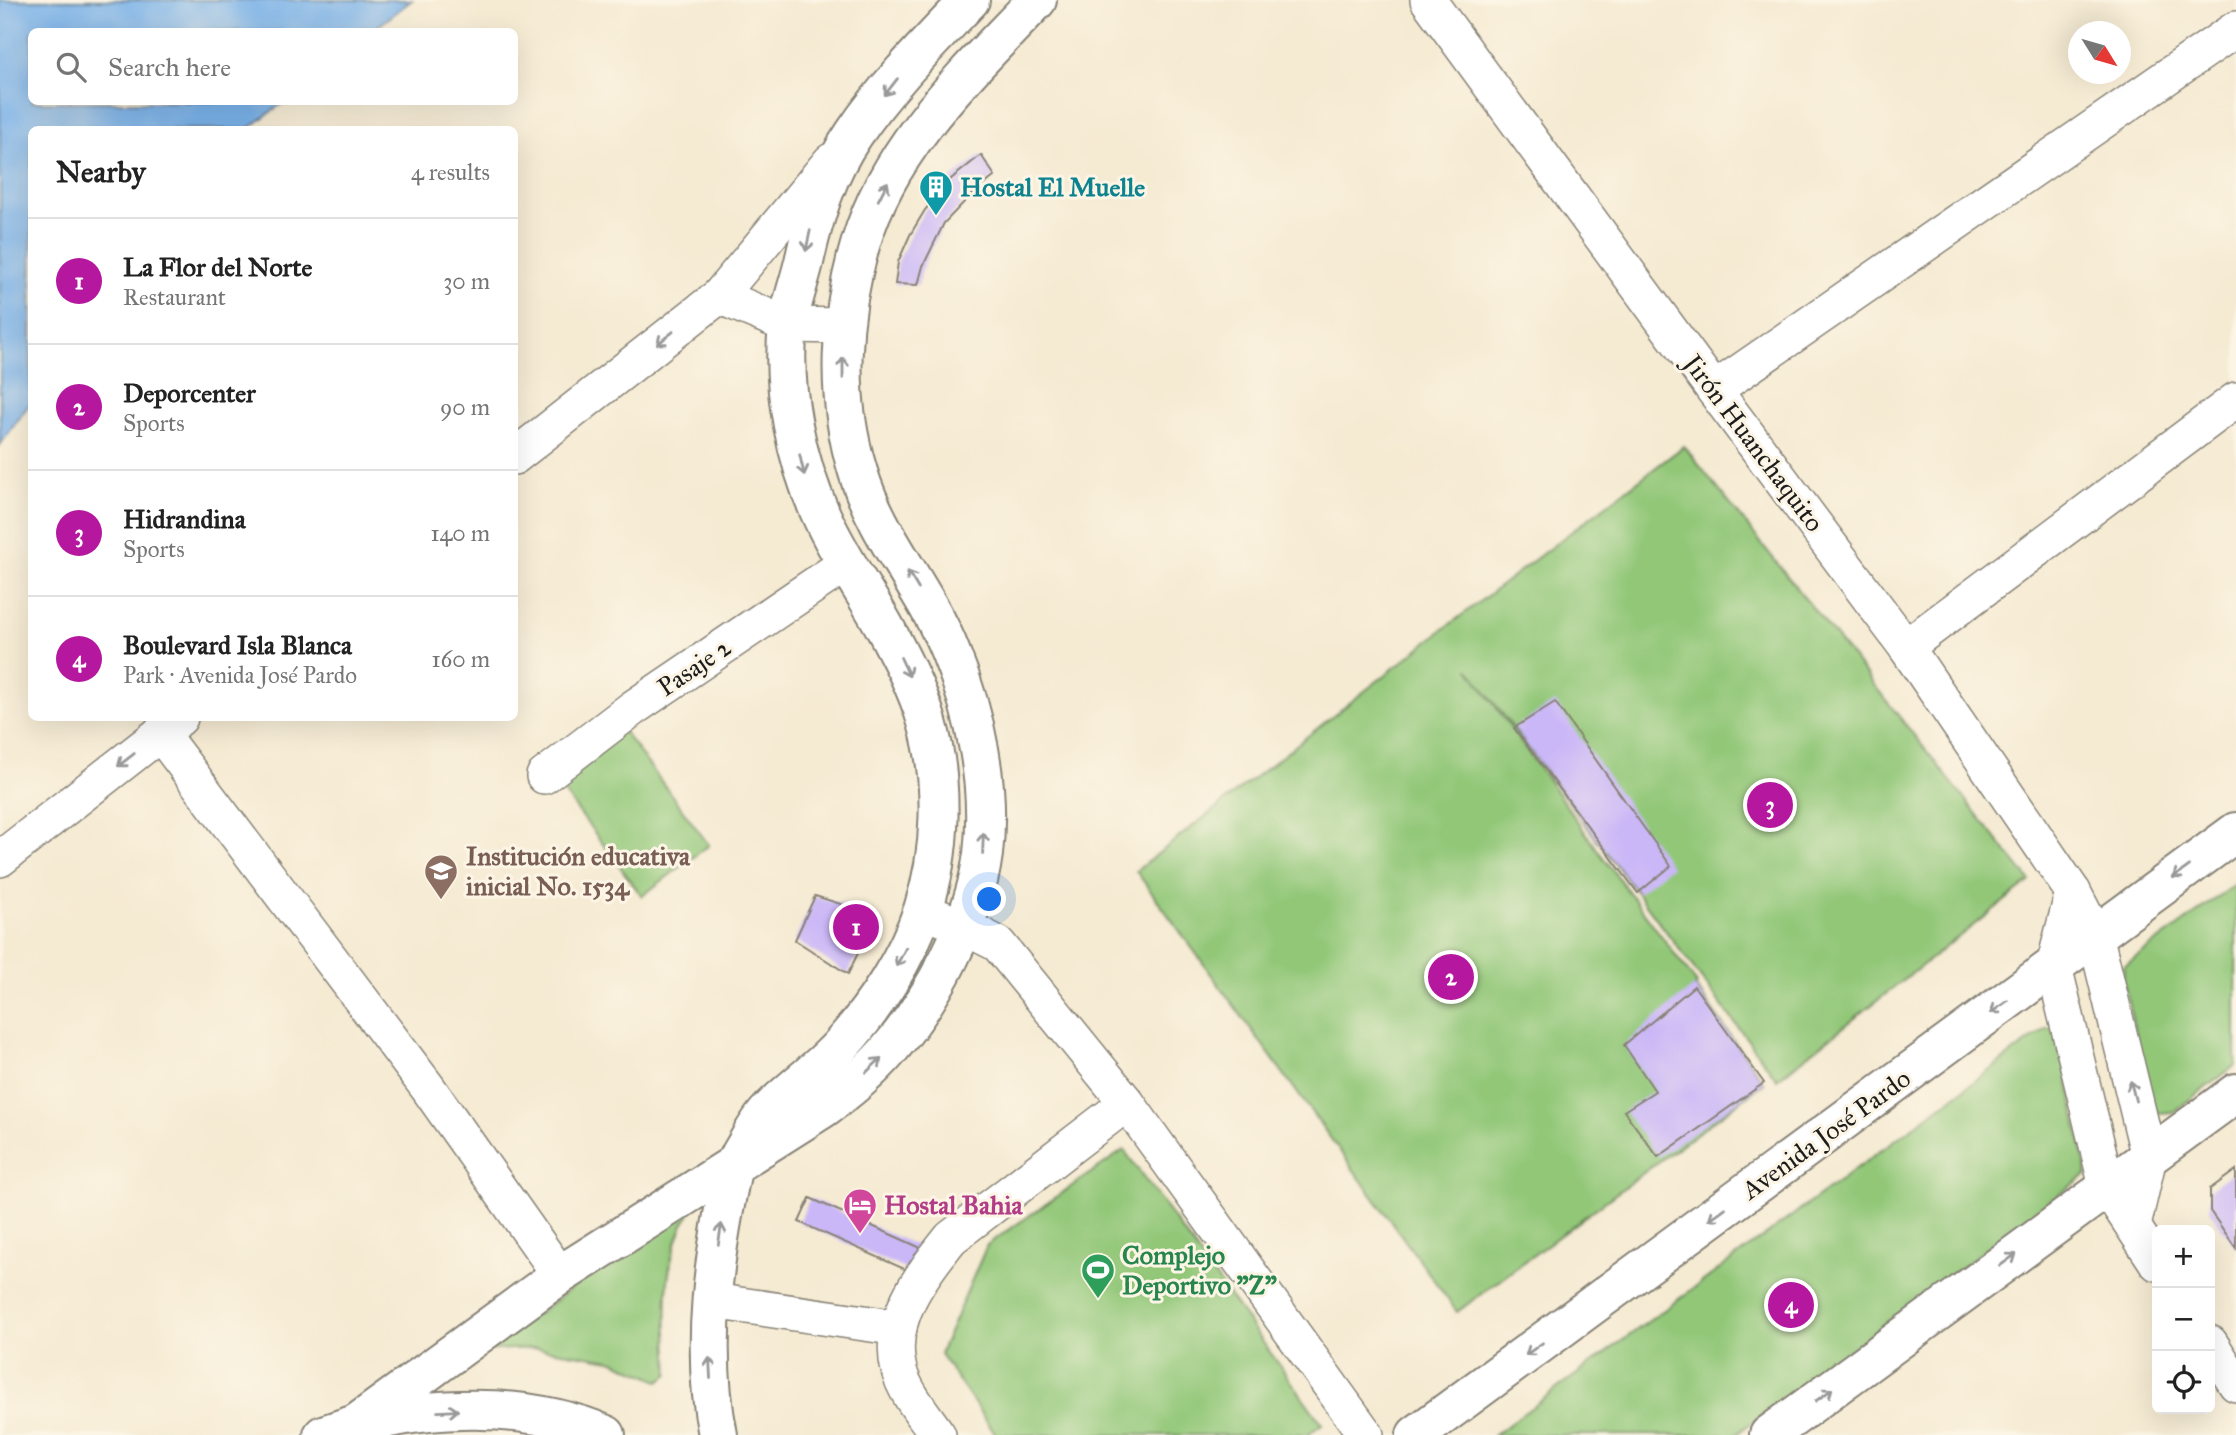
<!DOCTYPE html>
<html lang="en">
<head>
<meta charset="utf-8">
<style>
	body { margin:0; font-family:"IM FELL Great Primer",serif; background:#f6f6f6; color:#222 }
	.controls { position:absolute; right:21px; bottom:21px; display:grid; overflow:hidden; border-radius:10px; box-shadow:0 7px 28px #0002 }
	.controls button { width:63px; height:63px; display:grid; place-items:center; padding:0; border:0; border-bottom:2px solid #e0e0e0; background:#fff; color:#222; font:35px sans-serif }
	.compass { position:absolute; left:2068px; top:21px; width:63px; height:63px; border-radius:50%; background:#fff; box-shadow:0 7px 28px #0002; rotate:127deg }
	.you { position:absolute; left:990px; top:900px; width:24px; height:24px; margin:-18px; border:5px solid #fff; border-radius:50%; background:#1a73e8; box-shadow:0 0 0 10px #1a73e833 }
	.badge { display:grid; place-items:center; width:46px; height:46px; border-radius:50%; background:#b5179e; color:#fff; font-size:23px; font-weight:700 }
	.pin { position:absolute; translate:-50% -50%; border:4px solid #fff; box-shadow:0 2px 7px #0006 }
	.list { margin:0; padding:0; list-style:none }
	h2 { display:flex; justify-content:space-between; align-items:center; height:91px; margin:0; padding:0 28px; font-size:30px }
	h2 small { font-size:23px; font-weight:400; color:#767676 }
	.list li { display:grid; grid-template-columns:46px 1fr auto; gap:21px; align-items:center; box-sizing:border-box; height:126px; padding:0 28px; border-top:2px solid #e0e0e0 }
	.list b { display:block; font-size:26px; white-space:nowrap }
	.list p { margin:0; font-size:23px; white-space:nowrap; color:#767676 }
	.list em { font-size:23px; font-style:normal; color:#767676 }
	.icon { flex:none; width:38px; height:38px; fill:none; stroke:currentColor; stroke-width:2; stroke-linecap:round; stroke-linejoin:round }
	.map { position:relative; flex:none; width:2236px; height:1435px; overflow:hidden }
	.search { position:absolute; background:#fff; box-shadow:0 7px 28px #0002; left:28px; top:28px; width:490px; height:77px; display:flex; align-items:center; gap:18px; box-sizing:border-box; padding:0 24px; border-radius:10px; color:#767676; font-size:26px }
	.panel { position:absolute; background:#fff; box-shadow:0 7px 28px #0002; left:28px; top:126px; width:490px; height:595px; border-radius:10px }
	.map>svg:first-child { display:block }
	.green { fill:#92c778; stroke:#57724a; stroke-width:2 }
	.water { fill:#79b1e8; stroke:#4a6682; stroke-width:2 }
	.building { fill:#cab7f7 }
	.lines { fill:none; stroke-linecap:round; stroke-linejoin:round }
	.street-casing { stroke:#888377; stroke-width:38 }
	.secondary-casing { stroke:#888377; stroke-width:42 }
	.primary-casing { stroke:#888377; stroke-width:42 }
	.street { stroke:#fff; stroke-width:35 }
	.secondary { stroke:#fff; stroke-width:38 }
	.primary { stroke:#fff; stroke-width:38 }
	.oneway { stroke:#999 }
	.labels { text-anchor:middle; stroke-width:6; stroke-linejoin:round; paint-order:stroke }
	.culture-label { font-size:26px; font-weight:bold; fill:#0d838f; stroke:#fcf5e5; text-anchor:start }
	.street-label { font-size:26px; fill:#1c1c1c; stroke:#fcf5e5 }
	.education-label { font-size:26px; font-weight:bold; fill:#785e54; stroke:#fcf5e5; text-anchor:start }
	.hotel-label { font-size:26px; font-weight:bold; fill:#b23c85; stroke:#fcf5e5; text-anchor:start }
	.leisure-label { font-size:26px; font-weight:bold; fill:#27864d; stroke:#fcf5e5; text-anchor:start }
</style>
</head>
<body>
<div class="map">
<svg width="2236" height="1435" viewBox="0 0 2236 1435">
	<rect width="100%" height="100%" fill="#fcf5e5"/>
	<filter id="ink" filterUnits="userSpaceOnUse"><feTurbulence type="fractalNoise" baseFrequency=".0143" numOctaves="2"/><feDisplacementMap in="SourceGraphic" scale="14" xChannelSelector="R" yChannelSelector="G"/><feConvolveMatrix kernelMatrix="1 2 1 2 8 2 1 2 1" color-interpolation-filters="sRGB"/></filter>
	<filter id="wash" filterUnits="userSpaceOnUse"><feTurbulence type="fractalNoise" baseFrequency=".00686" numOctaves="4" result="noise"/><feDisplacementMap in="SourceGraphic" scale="28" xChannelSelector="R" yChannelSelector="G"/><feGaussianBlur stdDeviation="1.57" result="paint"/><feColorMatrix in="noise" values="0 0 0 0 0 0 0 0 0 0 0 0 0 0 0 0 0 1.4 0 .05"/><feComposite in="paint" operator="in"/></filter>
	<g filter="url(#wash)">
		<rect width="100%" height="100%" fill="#f5ead2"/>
		<!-- green -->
		<g class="green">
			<path d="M 1684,446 L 2030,881 L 1777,1079 L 1468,668 L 1600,853 L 1697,984 L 1695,986 L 1764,1083 L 1457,1312 L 1136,871 L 1441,631 Z"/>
			<path d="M 618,724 L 709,845 L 642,896 L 551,775 Z"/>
			<path d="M 2236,884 L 2236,1065 L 2173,1112 L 2159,1113 L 2152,1108 L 2123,979 L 2124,966 Z"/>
			<path d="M 2047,1028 L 2059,1032 L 2087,1174 L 1735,1435 L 1494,1435 Z"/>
			<path d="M 1124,1150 L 1322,1424 L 1307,1435 L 996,1435 L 940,1354 L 987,1245 Z"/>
			<path d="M 693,1196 L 696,1203 C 691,1212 683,1222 680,1232 C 661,1278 667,1326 669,1374 L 659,1381 L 611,1360 L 537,1348 L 490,1350 Z"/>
		</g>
		<!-- water -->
		<path class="water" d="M 0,0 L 412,0 L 372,31 L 32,32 L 32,102 L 284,102 L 248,129 L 32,130 L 31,402 L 0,445 Z"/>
		<g id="blocks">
			<!-- building -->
			<g class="building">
				<path d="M 981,155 L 995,176 L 969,197 L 944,223 L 923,266 L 918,285 L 895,284 L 898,262 L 910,235 L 925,210 L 951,179 Z"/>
				<path d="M 1555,702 L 1671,866 L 1638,893 L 1514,728 Z"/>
				<path d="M 815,896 L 876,915 L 848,974 L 795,940 Z"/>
				<path d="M 1694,986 L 1764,1083 L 1658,1157 L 1624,1111 L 1655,1091 L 1624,1045 Z"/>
				<path d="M 2236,1170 L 2236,1248 L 2210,1211 L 2210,1189 Z"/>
				<path d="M 810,1198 L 921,1248 L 911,1272 L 799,1222 Z"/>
			</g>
		</g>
	</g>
	<g filter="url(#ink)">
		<use href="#blocks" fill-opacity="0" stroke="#888377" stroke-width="2"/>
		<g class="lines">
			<!-- street casing -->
			<g class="street-casing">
				<g id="street">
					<path d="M 1428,0 L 1714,390 L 1906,647 L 2073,892 L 2095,934 L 2149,1157 L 2133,1226"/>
					<path d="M 719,296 L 788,325 L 844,326"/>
					<path d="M 1714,390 L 2236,29"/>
					<path d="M 514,457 L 719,296 L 831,161"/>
					<path d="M 1906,647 L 2236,400"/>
					<path d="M 160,733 L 428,1088 L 560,1275"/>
					<path d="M 544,776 L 633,708 L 847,563"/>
					<path d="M 0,859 L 180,718"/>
					<path d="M 2073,892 L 2054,966 L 2107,1187 L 2157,1263"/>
					<path d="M 923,911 L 962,926 L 998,944 L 1127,1103 L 1366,1435"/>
					<path d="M 712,1301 L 899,1328"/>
					<path d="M 2210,1343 L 2236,1384"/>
					<path d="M 938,1435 C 925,1416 905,1393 899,1370 C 886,1320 922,1274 951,1238 L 1127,1103"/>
				</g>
			</g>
			<!-- secondary casing -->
			<g class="secondary-casing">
				<g id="secondary">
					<path d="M 356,1424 C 377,1421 399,1415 420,1413 C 482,1406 548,1410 606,1435"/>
					<path d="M 718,1435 C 700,1346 714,1253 733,1165"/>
				</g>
			</g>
			<!-- primary casing -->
			<g class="primary-casing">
				<g id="primary">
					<path d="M 740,1155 C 749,1141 757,1123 769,1111 C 792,1087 820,1069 842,1044 C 875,1007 907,958 923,910 C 942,852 944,781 927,722 C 917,688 900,656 884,626 C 864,590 839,555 822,517 C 796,461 781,388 788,325 C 791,304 799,283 804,262 C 814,216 827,173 854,134 C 887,85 929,43 970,0"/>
					<path d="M 323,1435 L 356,1424 L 560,1275 L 822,1109 C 846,1092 869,1073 888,1051 C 933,999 974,922 983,854 C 991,786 976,714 950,651 C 925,588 877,537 858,472 C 835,398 839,316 861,242 C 890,144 969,72 1037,0"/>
					<path d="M 1416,1435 L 2236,832"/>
					<path d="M 1769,1435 L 2236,1093"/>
				</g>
			</g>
			<!-- street -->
			<use href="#street" class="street"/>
			<!-- secondary -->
			<use href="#secondary" class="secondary"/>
			<!-- primary -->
			<use href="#primary" class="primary"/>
		</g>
		<!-- one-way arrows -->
		<defs><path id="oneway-shaft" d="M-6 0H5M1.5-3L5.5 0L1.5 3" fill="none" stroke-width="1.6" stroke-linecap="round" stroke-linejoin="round" transform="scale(1.75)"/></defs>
		<g class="oneway">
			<use href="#oneway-shaft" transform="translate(891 87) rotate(128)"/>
			<use href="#oneway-shaft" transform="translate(883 191) rotate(-63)"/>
			<use href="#oneway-shaft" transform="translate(808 241) rotate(102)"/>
			<use href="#oneway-shaft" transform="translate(665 338) rotate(142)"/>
			<use href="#oneway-shaft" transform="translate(843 368) rotate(-90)"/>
			<use href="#oneway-shaft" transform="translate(802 465) rotate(77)"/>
			<use href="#oneway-shaft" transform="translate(913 580) rotate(-121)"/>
			<use href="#oneway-shaft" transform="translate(905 667) rotate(65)"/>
			<use href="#oneway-shaft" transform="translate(126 760) rotate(142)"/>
			<use href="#oneway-shaft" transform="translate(983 843) rotate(-88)"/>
			<use href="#oneway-shaft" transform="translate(2181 872) rotate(144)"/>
			<use href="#oneway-shaft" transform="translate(901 957) rotate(118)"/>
			<use href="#oneway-shaft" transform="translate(1999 1007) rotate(144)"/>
			<use href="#oneway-shaft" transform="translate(874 1065) rotate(-44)"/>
			<use href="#oneway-shaft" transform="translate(2133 1091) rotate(-104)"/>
			<use href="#oneway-shaft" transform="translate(1717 1214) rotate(144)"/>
			<use href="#oneway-shaft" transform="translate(720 1234) rotate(-81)"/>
			<use href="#oneway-shaft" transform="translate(2008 1260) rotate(-36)"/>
			<use href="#oneway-shaft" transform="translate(1534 1349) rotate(144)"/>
			<use href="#oneway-shaft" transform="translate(710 1368) rotate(-93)"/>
			<use href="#oneway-shaft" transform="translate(1824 1395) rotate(-36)"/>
			<use href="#oneway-shaft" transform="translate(448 1411) rotate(-3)"/>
		</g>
	</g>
	<!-- icons -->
	<defs>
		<g id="building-pin" transform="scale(1.75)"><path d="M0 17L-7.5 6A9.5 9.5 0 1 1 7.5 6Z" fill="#0f9aa8" stroke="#fcf5e5"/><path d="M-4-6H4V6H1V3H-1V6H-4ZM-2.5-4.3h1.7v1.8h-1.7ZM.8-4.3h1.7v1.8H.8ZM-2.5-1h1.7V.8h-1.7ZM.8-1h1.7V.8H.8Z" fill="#fff"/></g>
		<g id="school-pin" transform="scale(1.75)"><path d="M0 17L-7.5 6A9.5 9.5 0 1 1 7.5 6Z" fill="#8d6e63" stroke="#fcf5e5"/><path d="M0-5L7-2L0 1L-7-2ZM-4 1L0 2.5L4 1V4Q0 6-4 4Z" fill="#fff"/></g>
		<g id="hotel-pin" transform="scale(1.75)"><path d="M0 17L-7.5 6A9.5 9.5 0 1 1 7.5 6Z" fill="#d1479c" stroke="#fcf5e5"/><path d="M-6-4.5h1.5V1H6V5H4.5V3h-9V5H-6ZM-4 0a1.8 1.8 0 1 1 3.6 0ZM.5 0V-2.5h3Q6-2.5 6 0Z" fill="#fff"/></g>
		<g id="stadium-pin" transform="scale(1.75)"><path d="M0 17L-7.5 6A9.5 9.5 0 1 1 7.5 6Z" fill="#2e9e5b" stroke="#fcf5e5"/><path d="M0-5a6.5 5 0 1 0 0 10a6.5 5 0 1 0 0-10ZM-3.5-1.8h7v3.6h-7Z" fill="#fff"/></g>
	</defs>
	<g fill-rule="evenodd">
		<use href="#building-pin" x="936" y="187"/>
		<use href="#school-pin" x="441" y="871"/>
		<use href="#hotel-pin" x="860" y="1205"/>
		<use href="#stadium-pin" x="1098" y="1270"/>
	</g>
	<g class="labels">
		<!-- culture labels -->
		<g class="culture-label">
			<text x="960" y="196">Hostal El Muelle</text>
		</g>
		<!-- street labels -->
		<g class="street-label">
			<text transform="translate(1754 443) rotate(53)" y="9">Jirón Huanchaquito</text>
			<text transform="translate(694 667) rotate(-34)" y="9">Pasaje 2</text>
			<text transform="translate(1826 1134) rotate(-36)" y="9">Avenida José Pardo</text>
		</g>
		<!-- education labels -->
		<g class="education-label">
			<text x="466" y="865">Institución educativa<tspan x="466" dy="30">inicial No. 1534</tspan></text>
		</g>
		<!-- hotel labels -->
		<g class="hotel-label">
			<text x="884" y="1214">Hostal Bahia</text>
		</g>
		<!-- leisure labels -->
		<g class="leisure-label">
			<text x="1122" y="1264">Complejo<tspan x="1122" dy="30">Deportivo "Z"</tspan></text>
		</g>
	</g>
</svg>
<div class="controls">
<button>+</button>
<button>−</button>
<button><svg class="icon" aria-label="locate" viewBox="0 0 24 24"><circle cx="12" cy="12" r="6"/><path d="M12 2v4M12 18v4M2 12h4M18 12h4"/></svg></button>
</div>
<svg class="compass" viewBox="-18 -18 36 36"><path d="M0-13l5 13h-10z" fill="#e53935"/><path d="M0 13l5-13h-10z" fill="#767676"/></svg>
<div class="you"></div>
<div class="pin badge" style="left:856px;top:927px">1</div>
<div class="pin badge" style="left:1451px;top:977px">2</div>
<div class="pin badge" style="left:1770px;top:805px">3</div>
<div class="pin badge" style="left:1791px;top:1305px">4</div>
<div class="search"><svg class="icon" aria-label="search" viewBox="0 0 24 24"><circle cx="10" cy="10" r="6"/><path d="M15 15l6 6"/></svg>Search here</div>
<section class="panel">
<h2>Nearby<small>4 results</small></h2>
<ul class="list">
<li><span class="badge">1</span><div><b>La Flor del Norte</b><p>Restaurant</p></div><em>30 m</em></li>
<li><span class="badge">2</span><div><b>Deporcenter</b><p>Sports</p></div><em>90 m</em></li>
<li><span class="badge">3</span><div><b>Hidrandina</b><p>Sports</p></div><em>140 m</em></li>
<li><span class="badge">4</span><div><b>Boulevard Isla Blanca</b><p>Park · Avenida José Pardo</p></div><em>160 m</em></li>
</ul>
</section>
</div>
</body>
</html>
